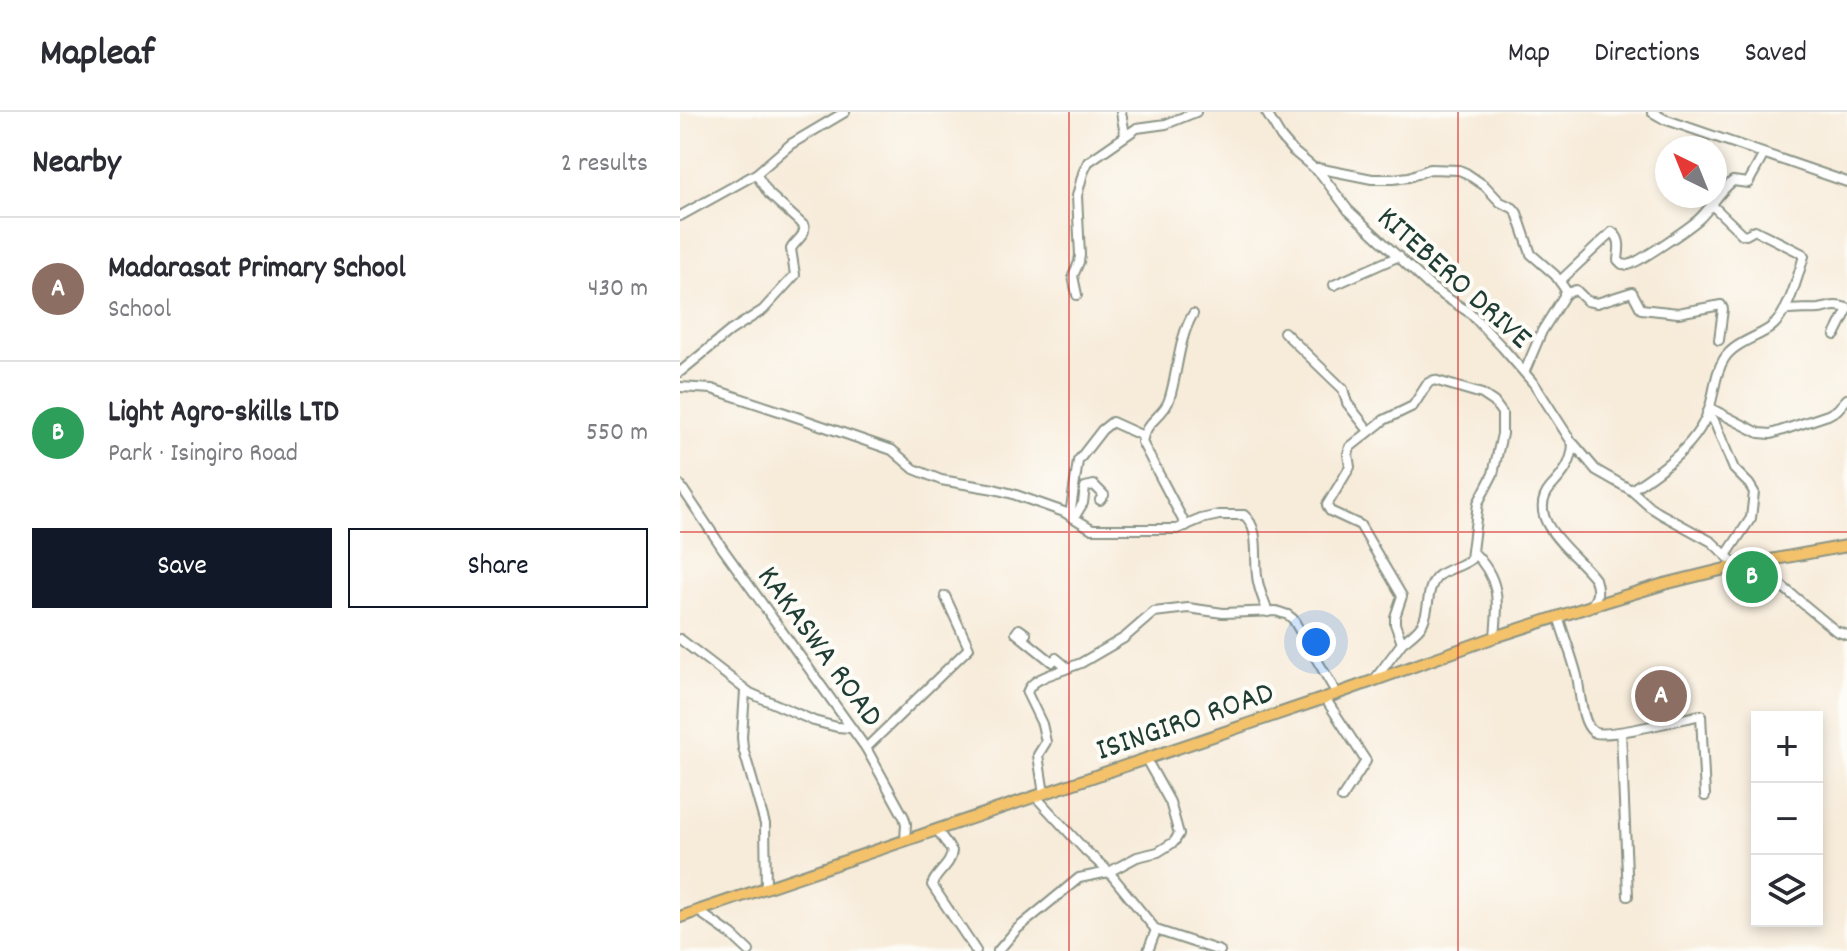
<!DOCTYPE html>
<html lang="en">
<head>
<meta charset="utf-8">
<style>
	body { margin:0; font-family:Dekko,sans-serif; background:#f7f7f7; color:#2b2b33 }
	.controls { position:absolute; right:24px; bottom:24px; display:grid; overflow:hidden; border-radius:0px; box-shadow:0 4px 12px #0003 }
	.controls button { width:72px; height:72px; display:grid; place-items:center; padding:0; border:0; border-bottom:2px solid #e1e1e2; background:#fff; color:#2b2b33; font:40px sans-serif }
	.compass { position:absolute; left:975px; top:24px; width:72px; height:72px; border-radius:50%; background:#fff; box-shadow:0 4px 12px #0003; rotate:317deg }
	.you { position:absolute; left:636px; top:530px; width:28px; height:28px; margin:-20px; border:6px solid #fff; border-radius:50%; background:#1a73e8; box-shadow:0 0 0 12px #1a73e833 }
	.badge { display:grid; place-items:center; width:52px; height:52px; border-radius:50%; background:#111827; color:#fff; font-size:26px; font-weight:700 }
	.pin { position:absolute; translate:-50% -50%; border:4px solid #fff; box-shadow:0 2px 8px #0006 }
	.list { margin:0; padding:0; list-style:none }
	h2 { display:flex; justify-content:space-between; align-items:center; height:104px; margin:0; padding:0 32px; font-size:34px }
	h2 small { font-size:26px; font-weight:400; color:#7c7c81 }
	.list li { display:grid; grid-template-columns:52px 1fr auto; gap:24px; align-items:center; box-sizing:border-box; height:144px; padding:0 32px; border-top:2px solid #e1e1e2 }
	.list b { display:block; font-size:30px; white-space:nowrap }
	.list p { margin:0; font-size:26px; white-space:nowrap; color:#7c7c81 }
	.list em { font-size:26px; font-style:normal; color:#7c7c81 }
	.actions { display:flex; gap:16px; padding:24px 32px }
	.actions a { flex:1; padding:18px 0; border:2px solid #111827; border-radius:0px; text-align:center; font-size:28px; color:#111827 }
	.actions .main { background:#111827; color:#fff }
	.icon { flex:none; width:44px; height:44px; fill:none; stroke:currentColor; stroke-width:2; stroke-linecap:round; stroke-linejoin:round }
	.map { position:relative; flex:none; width:1167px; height:839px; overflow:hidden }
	header { display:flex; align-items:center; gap:48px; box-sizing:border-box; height:112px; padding:0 40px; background:#fff; border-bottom:2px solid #e1e1e2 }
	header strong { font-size:38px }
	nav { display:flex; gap:44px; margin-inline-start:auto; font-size:28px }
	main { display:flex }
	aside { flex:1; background:#fff }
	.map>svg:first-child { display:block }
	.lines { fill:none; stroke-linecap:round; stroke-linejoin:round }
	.minor-casing { stroke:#8b9486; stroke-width:12 }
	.major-casing { stroke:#8b9486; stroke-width:14 }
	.minor { stroke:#fff; stroke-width:8 }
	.major { stroke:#f3c26a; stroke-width:10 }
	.grid { fill:none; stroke:#d62828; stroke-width:2; stroke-opacity:0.55 }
	.labels { text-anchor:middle; stroke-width:8; stroke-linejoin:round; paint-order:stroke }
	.street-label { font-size:32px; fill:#1f3d34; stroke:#fdfcf7 }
</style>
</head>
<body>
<header>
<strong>Mapleaf</strong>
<nav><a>Map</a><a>Directions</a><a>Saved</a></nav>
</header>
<main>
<aside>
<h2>Nearby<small>2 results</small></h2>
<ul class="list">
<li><span class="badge" style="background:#8d6e63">A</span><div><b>Madarasat Primary School</b><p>School</p></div><em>430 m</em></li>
<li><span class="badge" style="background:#2e9e5b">B</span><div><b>Light Agro-skills LTD</b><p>Park · Isingiro Road</p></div><em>550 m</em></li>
</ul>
<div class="actions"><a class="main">Save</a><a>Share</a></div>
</aside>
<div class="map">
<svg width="1167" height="839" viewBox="0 0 1167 839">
	<rect width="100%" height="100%" fill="#fdfcf7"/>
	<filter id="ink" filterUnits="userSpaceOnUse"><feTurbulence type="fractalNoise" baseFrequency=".0125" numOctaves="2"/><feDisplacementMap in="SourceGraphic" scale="16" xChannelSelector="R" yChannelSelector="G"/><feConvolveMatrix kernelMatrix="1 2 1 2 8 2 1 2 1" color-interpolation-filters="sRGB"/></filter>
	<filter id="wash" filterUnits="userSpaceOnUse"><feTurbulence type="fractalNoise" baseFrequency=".006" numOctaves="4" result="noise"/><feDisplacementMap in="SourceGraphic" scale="32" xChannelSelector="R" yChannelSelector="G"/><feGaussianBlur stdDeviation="1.8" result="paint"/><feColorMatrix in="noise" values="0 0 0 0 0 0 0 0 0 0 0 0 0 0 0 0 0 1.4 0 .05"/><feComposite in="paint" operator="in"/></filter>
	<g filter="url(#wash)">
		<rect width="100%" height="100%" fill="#f7ebd9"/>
	</g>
	<g filter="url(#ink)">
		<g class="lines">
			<!-- minor casing -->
			<g class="minor-casing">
				<g id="minor">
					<path d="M 441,0 L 445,23"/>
					<path d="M 586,0 L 601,25 L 612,38 L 641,62 L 668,98 L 752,176 L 790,201 L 822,235 L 855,273 L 893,332 C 892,351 884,361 871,375 C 842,408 897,442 915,467 C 918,477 919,485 911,493"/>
					<path d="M 972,0 L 984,7 L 1167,70"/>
					<path d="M 637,56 L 692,67 L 713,67 L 729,65 L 750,57 L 779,58 L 786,61 L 805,74 L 820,90 L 833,96 L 837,101 L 851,142 L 875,163 L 885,177 L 884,184 L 862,219 L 845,259"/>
					<path d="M 0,104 L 76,62 L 111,32 L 165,0"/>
					<path d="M 880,169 L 932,120 C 942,127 939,137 938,148 L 942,152 C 944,152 946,153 948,153 C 958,151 1009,116 1019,107 C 1032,95 1039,79 1053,69 L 1068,71 L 1084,42"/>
					<path d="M 654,173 L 719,144"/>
					<path d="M 884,182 L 896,178 L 907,189 L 917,191 L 952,180 L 961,197 L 998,201 L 1041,193 L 1043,197 L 1039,228"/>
					<path d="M 397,183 L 393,164 L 399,150 L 400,143 L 397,84 L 403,61 L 408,50 L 457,16 L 486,12 L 516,0"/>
					<path d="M 1104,199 C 1116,196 1127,198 1139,197 C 1153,195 1152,192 1167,196"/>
					<path d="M 604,220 L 663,277 L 667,291 L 689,319"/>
					<path d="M 1155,223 L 1167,199"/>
					<path d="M 0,260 L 50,219 L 83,198 L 115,163 L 111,137 C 115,129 126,124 124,114 L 89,82 L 76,62"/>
					<path d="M 0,275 L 32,277 L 105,301 L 212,338 L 234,357 L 261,368 L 314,377 L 333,382 L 384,400 L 412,417 L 497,417 L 521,407 L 539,403 L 564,403 C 582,418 573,449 578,470 C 580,480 584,490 588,500"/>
					<path d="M 1030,296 L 1079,321 L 1091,322 L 1148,303 L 1157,298 L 1167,287"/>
					<path d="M 1027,301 L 1034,309 L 1054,357 L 1069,372 L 1074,380 L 1071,406 L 1047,442"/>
					<path d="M 894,332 L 916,358 L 951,378 L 970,395 L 981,402 L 1032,430 L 1057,454"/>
					<path d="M 0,373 L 43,437 L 186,636 L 224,705 L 226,712 L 225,729"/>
					<path d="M 951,378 C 982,358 1020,331 1030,294 C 1035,278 1035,261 1044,247 C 1054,231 1076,226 1090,216 C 1109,202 1117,166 1124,144 L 1123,142 L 1075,118 L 1066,123 L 1062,122 L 1032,93"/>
					<path d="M 390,404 L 398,349 L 422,318 L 432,310 L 463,324"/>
					<path d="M 394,406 L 403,391 L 405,375 L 414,373 L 424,383 L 420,388"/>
					<path d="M 506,414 L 462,330 C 465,309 484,304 489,288 C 498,261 498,227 513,202"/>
					<path d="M 793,440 C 821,467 818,489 815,525"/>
					<path d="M 1074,451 L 1156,519 L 1167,523"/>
					<path d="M 878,504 C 884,524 892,544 897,564 C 900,577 901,616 916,621 C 932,625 1001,607 1021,603 L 1025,684"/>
					<path d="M 346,522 L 339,517 L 336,521 L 372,550 L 376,546 L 388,556 L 401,551 L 444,526 L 474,500 L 508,496 L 543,501 L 596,499 L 608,503 L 613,507 L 657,582"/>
					<path d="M 0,527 L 70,581 L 134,609 L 157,615 L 171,616"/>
					<path d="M 695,567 L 722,531 L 715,512 L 715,505 L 722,484 L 680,413 L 650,399 L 647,393 L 670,355 L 668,342 L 670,335 L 704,308 L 733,294 L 748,271 L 754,268 L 802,282 L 814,290 L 822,301 L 822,322 L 813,362 L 798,391 L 791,447 C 782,455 766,456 757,465 C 746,477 750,494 744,508 C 741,517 730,524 722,531"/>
					<path d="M 65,579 L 62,625 L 63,636 L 85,712 L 86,776"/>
					<path d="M 645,586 L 686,649 L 662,686"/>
					<path d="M 941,620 L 948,784"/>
					<path d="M 186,636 L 289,536 L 265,484"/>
					<path d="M 364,682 L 358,643 L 366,630 L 362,612 L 347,581 C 351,566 374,562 388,556"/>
					<path d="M 356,685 L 405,738 L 429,760 L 476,818 L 540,839"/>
					<path d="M 257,718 L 272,739 C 271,754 256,760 252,773 L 296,839"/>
					<path d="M 18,799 L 52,823 L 69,839"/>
					<path d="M 318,839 L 337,817 L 399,766 L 429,760 L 457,745 L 478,740 L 494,730 L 499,722 L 490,690 L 466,647"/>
					<path d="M 468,839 L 476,818"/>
				</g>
			</g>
			<!-- major casing -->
			<g class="major-casing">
				<path id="major" d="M 0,805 L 645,586 L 815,525 L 911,494 L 984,472 L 1057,454 L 1167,434"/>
			</g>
			<!-- minor -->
			<use href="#minor" class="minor"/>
			<!-- major -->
			<use href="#major" class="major"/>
		</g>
	</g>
	<!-- grid -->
	<path class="grid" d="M 389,0 L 389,839M 778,0 L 778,839M 0,420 L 1167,420"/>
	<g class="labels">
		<!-- street labels -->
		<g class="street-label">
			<text transform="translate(776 164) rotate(42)" y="11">KITEBERO DRIVE</text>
			<text transform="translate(142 533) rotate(54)" y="11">KAKASWA ROAD</text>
			<text transform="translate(504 607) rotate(-19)" y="11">ISINGIRO ROAD</text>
		</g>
	</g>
</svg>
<div class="controls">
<button>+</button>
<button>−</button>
<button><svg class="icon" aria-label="layers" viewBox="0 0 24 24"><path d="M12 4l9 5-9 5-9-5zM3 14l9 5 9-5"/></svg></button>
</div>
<svg class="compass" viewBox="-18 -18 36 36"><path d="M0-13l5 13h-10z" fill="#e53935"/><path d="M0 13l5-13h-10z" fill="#7c7c81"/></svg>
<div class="you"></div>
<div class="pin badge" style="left:981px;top:584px;background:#8d6e63">A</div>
<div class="pin badge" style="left:1072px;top:465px;background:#2e9e5b">B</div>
</div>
</main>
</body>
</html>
